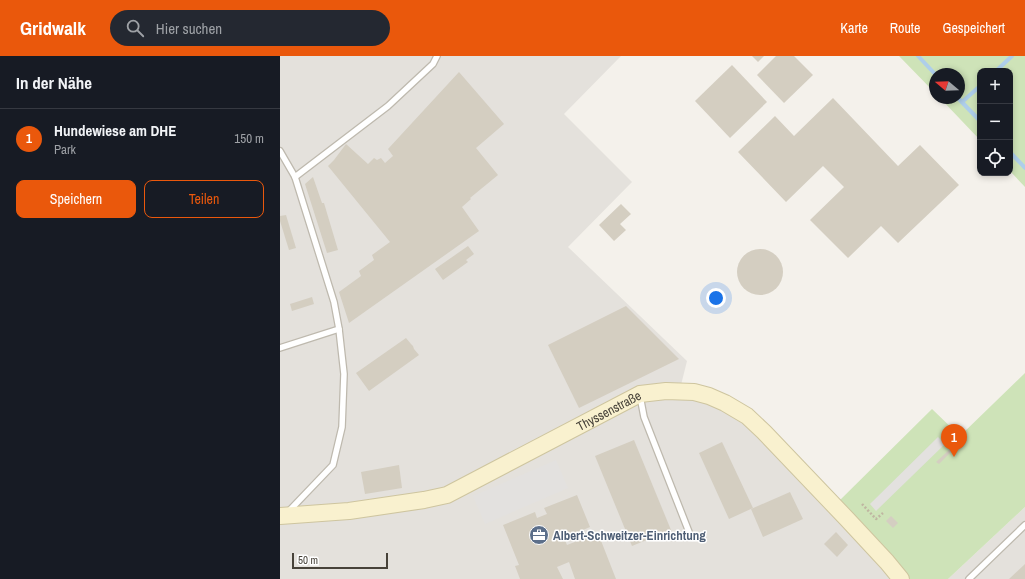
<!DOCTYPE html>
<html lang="de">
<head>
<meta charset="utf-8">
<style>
	body { margin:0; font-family:"Archivo Narrow",sans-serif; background:#242831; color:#f1f3f6 }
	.controls { position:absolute; right:12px; top:12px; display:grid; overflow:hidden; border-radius:8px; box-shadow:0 2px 6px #0003 }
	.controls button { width:36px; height:36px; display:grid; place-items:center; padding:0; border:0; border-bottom:1px solid #363941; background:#171b24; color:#f1f3f6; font:20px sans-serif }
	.compass { position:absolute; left:649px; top:12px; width:36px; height:36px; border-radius:50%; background:#171b24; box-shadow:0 2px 6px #0003; rotate:289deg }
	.scale { position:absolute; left:12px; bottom:10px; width:96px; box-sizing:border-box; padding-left:4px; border:2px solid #474239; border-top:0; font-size:11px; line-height:14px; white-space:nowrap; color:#474239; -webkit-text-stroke:3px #fff; paint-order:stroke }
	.you { position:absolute; left:436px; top:242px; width:14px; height:14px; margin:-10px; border:3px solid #fff; border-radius:50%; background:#1a73e8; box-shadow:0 0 0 6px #1a73e833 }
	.badge { display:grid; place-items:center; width:26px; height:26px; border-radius:50%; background:#ea580c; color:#fff; font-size:13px; font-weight:700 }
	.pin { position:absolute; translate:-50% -33px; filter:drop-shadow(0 1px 2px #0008) }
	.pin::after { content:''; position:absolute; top:21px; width:14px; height:12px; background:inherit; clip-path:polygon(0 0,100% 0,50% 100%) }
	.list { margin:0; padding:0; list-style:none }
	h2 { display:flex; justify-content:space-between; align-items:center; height:52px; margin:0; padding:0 16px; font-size:17px }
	h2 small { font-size:13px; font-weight:400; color:#9ea1a6 }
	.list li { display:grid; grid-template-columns:26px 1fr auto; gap:12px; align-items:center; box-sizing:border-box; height:60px; padding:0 16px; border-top:1px solid #363941 }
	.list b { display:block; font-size:15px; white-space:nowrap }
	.list p { margin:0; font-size:13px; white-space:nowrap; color:#9ea1a6 }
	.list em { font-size:13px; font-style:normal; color:#9ea1a6 }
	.actions { display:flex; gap:8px; padding:12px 16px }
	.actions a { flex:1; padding:9px 0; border:1px solid #ea580c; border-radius:8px; text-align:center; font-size:14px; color:#ea580c }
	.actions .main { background:#ea580c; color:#fff }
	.icon { flex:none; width:22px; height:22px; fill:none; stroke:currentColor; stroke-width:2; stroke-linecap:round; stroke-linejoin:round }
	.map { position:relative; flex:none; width:745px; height:523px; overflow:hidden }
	header { display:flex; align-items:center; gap:24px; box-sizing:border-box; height:56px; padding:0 20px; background:#ea580c; color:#fff }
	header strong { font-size:19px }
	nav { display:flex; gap:22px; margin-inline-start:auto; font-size:14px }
	.search { width:280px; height:36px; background:#242831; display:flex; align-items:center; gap:10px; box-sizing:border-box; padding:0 14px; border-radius:22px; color:#9ea1a6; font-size:15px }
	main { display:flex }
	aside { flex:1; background:#171b24 }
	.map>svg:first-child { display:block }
	.industrial { fill:#e4e1dc }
	.green { fill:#cee3b8 }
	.parking { fill:#e3e1df }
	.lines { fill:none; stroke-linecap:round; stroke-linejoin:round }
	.stream { stroke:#aeceea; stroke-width:4 }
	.building { fill:#d4cec1 }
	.lane-casing { stroke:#beb9ae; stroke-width:8 }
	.secondary-casing { stroke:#cec59f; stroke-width:18 }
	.path { stroke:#bfb6a1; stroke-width:2.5; stroke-dasharray:2 2; stroke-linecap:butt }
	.lane { stroke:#fff; stroke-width:5.5 }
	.secondary { stroke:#f9f1cf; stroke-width:16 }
	.labels { text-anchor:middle; stroke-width:3; stroke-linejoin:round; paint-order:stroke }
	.street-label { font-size:13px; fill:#474239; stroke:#fff }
	.service-label { font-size:13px; font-weight:bold; fill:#4e5e75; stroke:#fff; text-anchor:start }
</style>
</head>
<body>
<header>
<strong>Gridwalk</strong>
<div class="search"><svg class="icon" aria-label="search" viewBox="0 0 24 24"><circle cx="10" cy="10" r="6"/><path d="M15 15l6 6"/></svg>Hier suchen</div>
<nav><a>Karte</a><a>Route</a><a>Gespeichert</a></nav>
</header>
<main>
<aside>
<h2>In der Nähe<small></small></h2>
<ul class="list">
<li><span class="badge">1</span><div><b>Hundewiese am DHE</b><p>Park</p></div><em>150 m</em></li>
</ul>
<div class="actions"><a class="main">Speichern</a><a>Teilen</a></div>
</aside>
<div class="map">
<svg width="745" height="523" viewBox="0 0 745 523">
	<rect width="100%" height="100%" fill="#f4f1eb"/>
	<!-- industrial -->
	<g class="industrial">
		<path d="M 0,0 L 341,0 L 284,58 L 352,126 L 288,191 L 407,305 L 399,337 L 465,361 L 618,523 L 0,523 Z"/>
		<path d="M 745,451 L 745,523 L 668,523 Z"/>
	</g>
	<!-- green -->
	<g class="green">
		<path d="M 619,0 L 745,0 L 745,131 L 730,115 L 730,15 L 700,15 L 700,84 L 660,42 L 679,42 L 679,18 L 655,18 L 655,37 Z"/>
		<path d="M 745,317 L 745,451 L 668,523 L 625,523 L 557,447 L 652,353 L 680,380 Z"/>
	</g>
	<!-- parking -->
	<g class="parking">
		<path d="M 658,381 L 665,388 L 596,455 L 590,448 Z"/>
		<path d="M 276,404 L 288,432 L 205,468 L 193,440 Z"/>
	</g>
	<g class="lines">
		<!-- stream -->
		<g class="stream">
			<path d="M 638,0 L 655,18"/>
			<path d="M 716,15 L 732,0"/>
			<path d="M 678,42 L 700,65"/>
			<path d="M 682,46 L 700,30"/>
			<path d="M 730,96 L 745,112"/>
		</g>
	</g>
	<!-- building -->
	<g class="building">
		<path d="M 472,0 L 484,0 L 478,6 Z"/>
		<path d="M 496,0 L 514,0 L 533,19 L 504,47 L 477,19 Z"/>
		<path d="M 452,9 L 487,46 L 450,82 L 415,45 Z"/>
		<path d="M 179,16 L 224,68 L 196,92 L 218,119 L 190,142 L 191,143 L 182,151 L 199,175 L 69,267 L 59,236 L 81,220 L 79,215 L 94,204 L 92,199 L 110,186 L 48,110 L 54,104 L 66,88 L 88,108 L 94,102 L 97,104 L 101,102 L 105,107 L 113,100 L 108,93 Z"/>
		<path d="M 553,42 L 618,110 L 640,89 L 679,129 L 618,187 L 601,170 L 568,202 L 530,164 L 564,131 L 543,110 L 506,146 L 458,96 L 495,60 L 514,80 Z"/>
		<path d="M 33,121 L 42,147 L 44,147 L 58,194 L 47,197 L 25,128 Z"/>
		<path d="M 341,148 L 351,158 L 340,168 L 346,174 L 334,185 L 319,169 Z"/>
		<path d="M 6,159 L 16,192 L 9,194 L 0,165 L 0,160 Z"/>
		<path d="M 188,190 L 194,198 L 186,204 L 188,206 L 163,224 L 155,213 Z"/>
		<circle cx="480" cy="216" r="23"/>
		<path d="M 32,241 L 34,248 L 12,255 L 10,248 Z"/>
		<path d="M 346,250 L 399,303 L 299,352 L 268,289 Z"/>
		<path d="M 126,282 L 131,288 L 133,290 L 134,293 L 139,299 L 89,335 L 76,317 Z"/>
		<path d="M 354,384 L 391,474 L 352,490 L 315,400 Z"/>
		<path d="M 442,386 L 473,452 L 449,463 L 419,397 Z"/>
		<path d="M 670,393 L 672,395 L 659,408 L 656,406 Z"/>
		<path d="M 119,409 L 122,432 L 85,438 L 81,416 Z"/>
		<path d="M 510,436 L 523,463 L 483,481 L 471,453 Z"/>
		<path d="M 297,439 L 310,471 L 284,482 L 287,489 L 318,477 L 336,523 L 295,523 L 289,506 L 277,511 L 283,523 L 240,523 L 235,510 L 239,509 L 223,469 L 255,456 L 257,462 L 267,458 L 264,452 Z"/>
		<path d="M 611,460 L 618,467 L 613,472 L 606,465 Z"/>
		<path d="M 556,476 L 568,489 L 557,501 L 544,488 Z"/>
		<path d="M 745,508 L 745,523 L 729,523 Z"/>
	</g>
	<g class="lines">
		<!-- lane casing -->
		<g class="lane-casing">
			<g id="lane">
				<path d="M 0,95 L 15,121 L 54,246 L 59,273 L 64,318 L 62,371 L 53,409 L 8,456"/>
				<path d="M 15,121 L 108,50 L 153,8 L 157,0"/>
				<path d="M 0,292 L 59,273"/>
				<path d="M 360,340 L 364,361 L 409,476"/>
				<path d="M 689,523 L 745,469"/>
			</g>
		</g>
		<!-- secondary casing -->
		<g class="secondary-casing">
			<g id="secondary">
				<path id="s1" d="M 0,460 L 69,455 L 144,444 L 167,439 L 360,338 L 386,335 L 414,336 L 429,340 L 445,347 L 467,360 L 484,376 L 567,463 L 607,506 L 621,523"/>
			</g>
		</g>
		<!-- path -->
		<path class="path" d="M 582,448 L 596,463 L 603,457"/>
		<!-- lane -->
		<use href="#lane" class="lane"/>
		<!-- secondary -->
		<use href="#secondary" class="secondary"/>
	</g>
	<!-- icons -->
	<defs>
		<g id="office-disc" transform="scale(1)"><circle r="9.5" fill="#5c6f8a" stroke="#fff"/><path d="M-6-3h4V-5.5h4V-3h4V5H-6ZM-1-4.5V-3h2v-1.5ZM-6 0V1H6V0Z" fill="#fff"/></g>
	</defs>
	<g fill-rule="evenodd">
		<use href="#office-disc" x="259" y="479"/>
	</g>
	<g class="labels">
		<!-- street labels -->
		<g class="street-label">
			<text dy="5" stroke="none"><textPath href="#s1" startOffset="351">Thyssenstraße</textPath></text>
		</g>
		<!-- service labels -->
		<g class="service-label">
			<text x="273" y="484">Albert-Schweitzer-Einrichtung</text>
		</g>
	</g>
</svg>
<div class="controls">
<button>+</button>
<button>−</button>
<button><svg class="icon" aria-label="locate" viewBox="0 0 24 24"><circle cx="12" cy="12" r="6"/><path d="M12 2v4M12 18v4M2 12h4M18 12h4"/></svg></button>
</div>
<svg class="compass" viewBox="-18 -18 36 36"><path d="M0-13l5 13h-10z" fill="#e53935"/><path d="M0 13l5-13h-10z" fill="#9ea1a6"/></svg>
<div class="scale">50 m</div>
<div class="you"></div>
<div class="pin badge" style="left:674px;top:401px">1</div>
</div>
</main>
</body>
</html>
